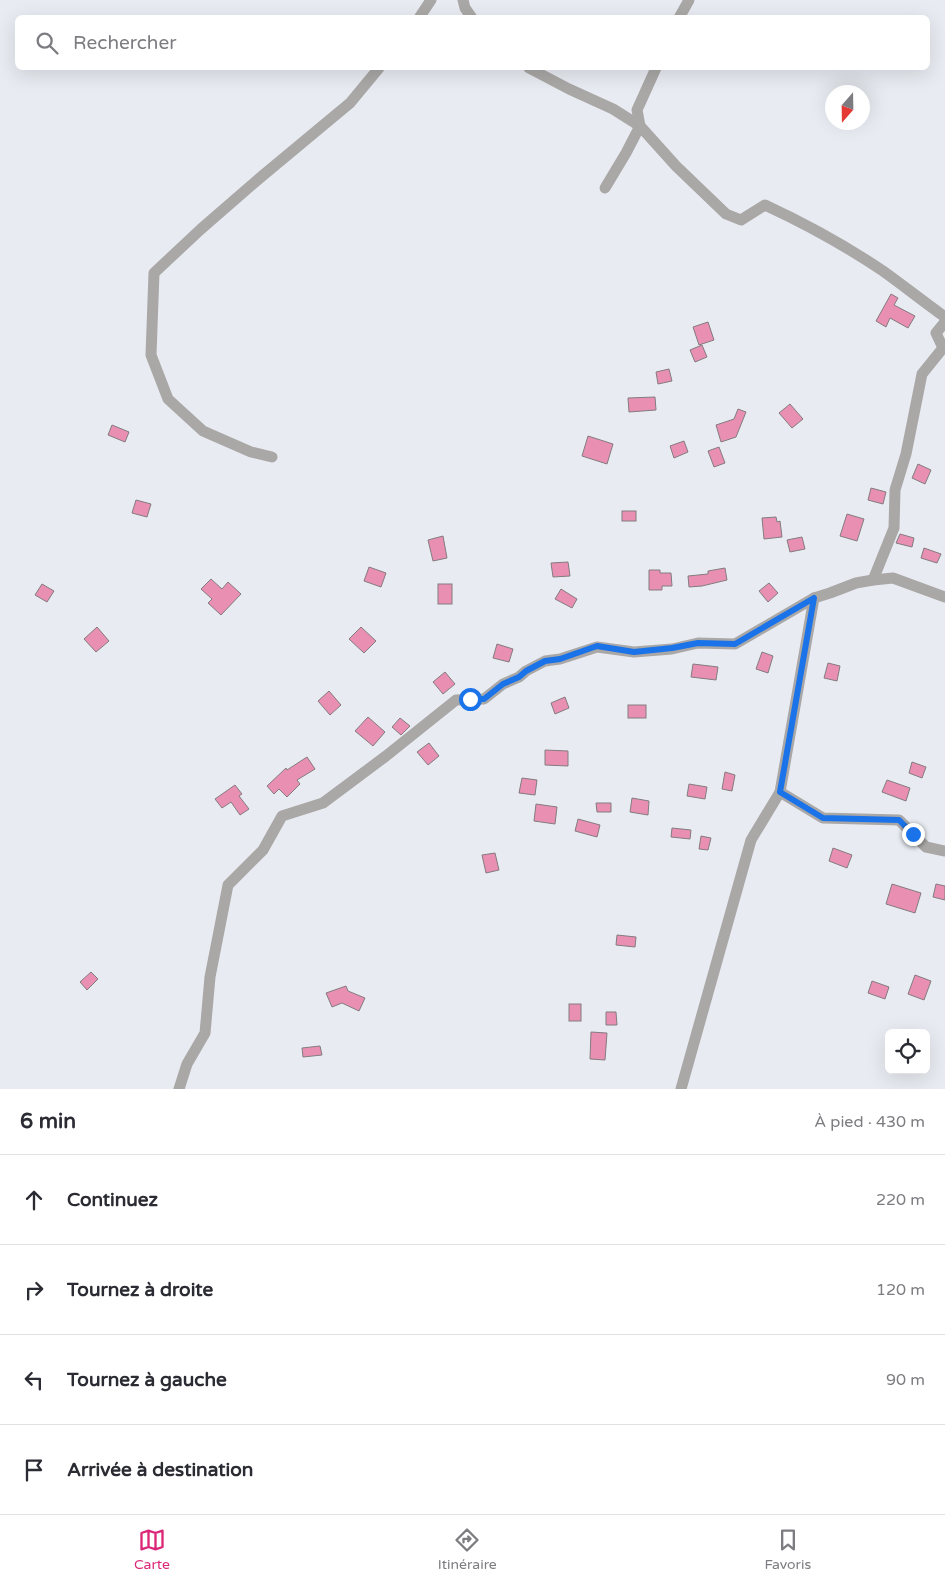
<!DOCTYPE html>
<html lang="fr">
<head>
<meta charset="utf-8">
<style>
	body { margin:0; font-family:"Varela Round",sans-serif; background:#f2f2f3; color:#2b2b33 }
	.controls { position:absolute; right:15px; bottom:15px; display:grid; overflow:hidden; border-radius:8px; box-shadow:0 5px 20px #0002 }
	.controls button { width:45px; height:45px; display:grid; place-items:center; padding:0; border:0; border-bottom:1px solid #e1e1e2; background:#fff; color:#2b2b33; font:25px sans-serif }
	.compass { position:absolute; left:825px; top:85px; width:45px; height:45px; border-radius:50%; background:#fff; box-shadow:0 5px 20px #0002; rotate:200deg }
	.stop { position:absolute; width:15px; height:15px; margin:-11px; border:4px solid #1a73e8; border-radius:50%; background:#fff }
	.stop.end { background:#1a73e8; border-color:#fff; box-shadow:0 1px 5px #0008 }
	.list { margin:0; padding:0; list-style:none }
	h2 { display:flex; justify-content:space-between; align-items:center; height:65px; margin:0; padding:0 20px; font-size:21px }
	h2 small { font-size:16px; font-weight:400; color:#7c7c81 }
	.list li { display:grid; grid-template-columns:32px 1fr auto; gap:15px; align-items:center; box-sizing:border-box; height:90px; padding:0 20px; border-top:1px solid #e1e1e2 }
	.list b { display:block; font-size:19px; white-space:nowrap }
	.list em { font-size:16px; font-style:normal; color:#7c7c81 }
	.icon { flex:none; width:28px; height:28px; fill:none; stroke:currentColor; stroke-width:2; stroke-linecap:round; stroke-linejoin:round }
	.map { position:relative; flex:none; width:945px; height:1089px; overflow:hidden }
	.search { position:absolute; background:#fff; box-shadow:0 5px 20px #0002; left:15px; right:15px; top:15px; height:55px; display:flex; align-items:center; gap:12px; box-sizing:border-box; padding:0 18px; border-radius:8px; color:#7c7c81; font-size:19px }
	.sheet { height:425px; background:#fff }
	nav { display:flex; justify-content:space-around; align-items:center; box-sizing:border-box; height:70px; border-top:1px solid #e1e1e2; background:#fff; font-size:14px; color:#7c7c81 }
	nav a { display:grid; justify-items:center; gap:2px }
	nav .on { color:#db2777 }
	.map>svg:first-child { display:block }
	.building { fill:#e88fb2; stroke:#837c7e }
	.lines { fill:none; stroke-linecap:round; stroke-linejoin:round }
	.minor { stroke:#aaa7a7; stroke-width:11 }
	.route { stroke:#1a73e8; stroke-width:6 }
</style>
</head>
<body>
<div class="map">
<svg width="945" height="1089" viewBox="0 0 945 1089">
	<rect width="100%" height="100%" fill="#e8ecf2"/>
	<!-- building -->
	<g class="building">
		<path d="M 891,294 L 898,298 L 894,305 L 915,316 L 908,328 L 890,318 L 886,327 L 876,321 Z"/>
		<path d="M 708,322 L 714,340 L 699,345 L 693,327 Z"/>
		<path d="M 702,345 L 707,357 L 695,362 L 690,350 Z"/>
		<path d="M 669,369 L 672,381 L 658,384 L 656,372 Z"/>
		<path d="M 655,397 L 656,410 L 629,412 L 628,398 Z"/>
		<path d="M 790,404 L 803,419 L 792,428 L 779,413 Z"/>
		<path d="M 738,409 L 746,412 L 736,437 L 721,442 L 716,425 L 734,419 Z"/>
		<path d="M 112,425 L 129,432 L 125,442 L 108,435 Z"/>
		<path d="M 588,436 L 613,444 L 607,464 L 582,456 Z"/>
		<path d="M 684,441 L 688,452 L 674,458 L 670,446 Z"/>
		<path d="M 719,447 L 725,463 L 714,467 L 708,451 Z"/>
		<path d="M 918,464 L 931,470 L 925,484 L 912,478 Z"/>
		<path d="M 871,488 L 886,492 L 883,504 L 868,500 Z"/>
		<path d="M 136,500 L 151,504 L 147,517 L 132,513 Z"/>
		<rect x="622" y="511" width="14" height="10"/>
		<path d="M 847,514 L 864,519 L 857,541 L 840,536 Z"/>
		<path d="M 776,517 L 777,522 L 780,521 L 782,537 L 764,539 L 762,518 Z"/>
		<path d="M 900,534 L 914,538 L 912,547 L 896,543 Z"/>
		<path d="M 443,536 L 447,558 L 433,561 L 428,540 Z"/>
		<path d="M 802,537 L 805,549 L 790,552 L 787,540 Z"/>
		<path d="M 924,548 L 941,554 L 937,563 L 921,558 Z"/>
		<path d="M 568,562 L 570,576 L 553,577 L 551,563 Z"/>
		<path d="M 369,567 L 386,573 L 381,587 L 364,581 Z"/>
		<path d="M 725,568 L 727,580 L 702,586 L 689,587 L 688,576 L 708,574 L 708,571 Z"/>
		<path d="M 649,570 L 660,570 L 660,573 L 671,573 L 672,586 L 662,586 L 662,590 L 649,590 Z"/>
		<path d="M 211,579 L 222,589 L 228,582 L 241,594 L 221,615 L 208,603 L 212,599 L 201,589 Z"/>
		<path d="M 769,583 L 778,593 L 768,602 L 759,591 Z"/>
		<path d="M 42,584 L 54,591 L 47,602 L 35,595 Z"/>
		<rect x="438" y="584" width="14" height="20"/>
		<path d="M 561,589 L 577,599 L 572,608 L 555,599 Z"/>
		<path d="M 97,627 L 109,641 L 96,652 L 84,639 Z"/>
		<path d="M 361,627 L 376,641 L 364,653 L 349,639 Z"/>
		<path d="M 497,644 L 513,649 L 509,662 L 493,658 Z"/>
		<path d="M 762,652 L 773,656 L 768,673 L 756,669 Z"/>
		<path d="M 828,663 L 840,666 L 837,681 L 824,678 Z"/>
		<path d="M 693,664 L 718,667 L 716,680 L 691,677 Z"/>
		<path d="M 445,672 L 455,684 L 443,694 L 433,682 Z"/>
		<path d="M 329,691 L 341,705 L 330,715 L 318,701 Z"/>
		<path d="M 565,697 L 569,708 L 555,714 L 551,703 Z"/>
		<rect x="628" y="705" width="18" height="13"/>
		<path d="M 368,717 L 385,732 L 373,746 L 355,731 Z"/>
		<path d="M 400,718 L 410,726 L 401,735 L 392,727 Z"/>
		<path d="M 429,743 L 439,756 L 428,765 L 417,752 Z"/>
		<path d="M 545,750 L 568,751 L 568,766 L 545,765 Z"/>
		<path d="M 307,757 L 315,769 L 297,780 L 300,784 L 287,797 L 279,789 L 274,794 L 267,786 L 286,768 L 287,770 Z"/>
		<path d="M 912,762 L 926,767 L 922,778 L 909,773 Z"/>
		<path d="M 725,772 L 735,775 L 732,791 L 722,789 Z"/>
		<path d="M 522,778 L 537,780 L 535,795 L 519,793 Z"/>
		<path d="M 887,780 L 910,788 L 906,801 L 882,792 Z"/>
		<path d="M 689,784 L 707,787 L 705,799 L 687,796 Z"/>
		<path d="M 235,785 L 242,794 L 239,796 L 249,809 L 240,815 L 231,802 L 222,808 L 215,799 Z"/>
		<path d="M 632,798 L 649,801 L 648,815 L 630,812 Z"/>
		<path d="M 596,803 L 611,803 L 611,812 L 597,812 Z"/>
		<path d="M 536,804 L 557,807 L 555,824 L 534,821 Z"/>
		<path d="M 578,819 L 600,825 L 597,837 L 575,831 Z"/>
		<path d="M 672,828 L 691,830 L 690,839 L 671,837 Z"/>
		<path d="M 701,836 L 711,838 L 708,850 L 699,849 Z"/>
		<path d="M 833,848 L 852,855 L 847,868 L 829,861 Z"/>
		<path d="M 495,853 L 499,870 L 486,873 L 482,855 Z"/>
		<path d="M 892,884 L 921,893 L 915,913 L 886,904 Z"/>
		<path d="M 936,884 L 945,886 L 945,900 L 933,897 Z"/>
		<path d="M 617,935 L 636,937 L 635,947 L 616,945 Z"/>
		<path d="M 91,972 L 98,979 L 87,990 L 80,982 Z"/>
		<path d="M 915,975 L 931,981 L 924,1000 L 908,994 Z"/>
		<path d="M 872,981 L 889,987 L 885,999 L 868,993 Z"/>
		<path d="M 346,986 L 348,991 L 365,998 L 359,1011 L 342,1003 L 332,1007 L 326,993 Z"/>
		<rect x="569" y="1004" width="12" height="17"/>
		<path d="M 606,1012 L 616,1012 L 617,1025 L 606,1025 Z"/>
		<path d="M 591,1032 L 607,1033 L 605,1060 L 590,1059 Z"/>
		<path d="M 320,1046 L 322,1055 L 303,1057 L 302,1048 Z"/>
	</g>
	<g class="lines">
		<!-- minor -->
		<g class="minor">
			<path d="M 463,0 L 465,8 L 472,18"/>
			<path d="M 419,18 L 431,0"/>
			<path d="M 679,18 L 689,0"/>
			<path d="M 529,68 L 569,89 L 613,109 L 640,126 L 676,166 L 726,214 L 741,220 L 765,205 C 806,224 846,246 883,271 C 904,286 924,302 945,317"/>
			<path d="M 605,188 L 626,153 L 640,126 L 637,110 L 656,68"/>
			<path d="M 272,457 L 251,452 L 203,431 L 168,399 L 151,355 L 154,273 L 201,229 L 261,177 L 350,103 L 379,68"/>
			<path d="M 873,580 L 894,528 L 895,490 L 906,454 L 922,374 L 943,348 L 936,333 L 945,322"/>
			<path d="M 780,792 L 823,818 L 899,820 L 926,847 L 945,851"/>
			<path d="M 179,1089 L 187,1064 L 205,1033 L 210,977 L 228,885 L 263,850 L 282,816 L 323,803 L 386,756 L 456,700 L 484,699 L 503,684 L 519,677 L 526,671 L 545,661 L 560,659 L 597,647 L 634,652 L 672,649 L 698,643 L 735,644 L 814,598 L 830,593 L 856,583 L 873,580 L 893,578 L 945,597"/>
			<path d="M 681,1089 L 751,840 L 780,792 L 814,598"/>
		</g>
	</g>
	<g class="lines">
		<!-- route -->
		<path class="route" d="M 470,699 L 484,699 L 503,684 L 519,677 L 526,671 L 545,661 L 560,659 L 597,646 L 634,652 L 672,648 L 698,643 L 735,644 L 814,598 L 780,792 L 823,818 L 899,820 L 913,834"/>
	</g>
</svg>
<div class="controls">
<button><svg class="icon" aria-label="locate" viewBox="0 0 24 24"><circle cx="12" cy="12" r="6"/><path d="M12 2v4M12 18v4M2 12h4M18 12h4"/></svg></button>
</div>
<svg class="compass" viewBox="-18 -18 36 36"><path d="M0-13l5 13h-10z" fill="#e53935"/><path d="M0 13l5-13h-10z" fill="#7c7c81"/></svg>
<div class="stop" style="left:470px;top:699px"></div>
<div class="stop end" style="left:913px;top:834px"></div>
<div class="search"><svg class="icon" aria-label="search" viewBox="0 0 24 24"><circle cx="10" cy="10" r="6"/><path d="M15 15l6 6"/></svg>Rechercher</div>
</div>
<section class="sheet">
<h2>6 min<small>À pied · 430 m</small></h2>
<ul class="list">
<li><svg class="icon" aria-label="ahead" viewBox="0 0 24 24"><path d="M12 20V5M6 11l6-6 6 6"/></svg><div><b>Continuez</b></div><em>220 m</em></li>
<li><svg class="icon" aria-label="right" viewBox="0 0 24 24"><path d="M7 20v-9h11M14 6l5 5-5 5"/></svg><div><b>Tournez à droite</b></div><em>120 m</em></li>
<li><svg class="icon" aria-label="left" viewBox="0 0 24 24"><path d="M17 20v-9H6M10 6l-5 5 5 5"/></svg><div><b>Tournez à gauche</b></div><em>90 m</em></li>
<li><svg class="icon" aria-label="arrive" viewBox="0 0 24 24"><path d="M6 21V4h12l-3 4 3 4H6"/></svg><div><b>Arrivée à destination</b></div></li>
</ul>
</section>
<nav>
<a class="on"><svg class="icon" aria-label="map" viewBox="0 0 24 24"><path d="M3 6l6-2 6 2 6-2v14l-6 2-6-2-6 2zM9 4v14M15 6v14"/></svg>Carte</a>
<a><svg class="icon" aria-label="directions" viewBox="0 0 24 24"><path d="M12 3l9 9-9 9-9-9zM9 14v-3h6M13 9l2 2-2 2"/></svg>Itinéraire</a>
<a><svg class="icon" aria-label="saved" viewBox="0 0 24 24"><path d="M7 4h10v16l-5-4-5 4z"/></svg>Favoris</a>
</nav>
</body>
</html>
